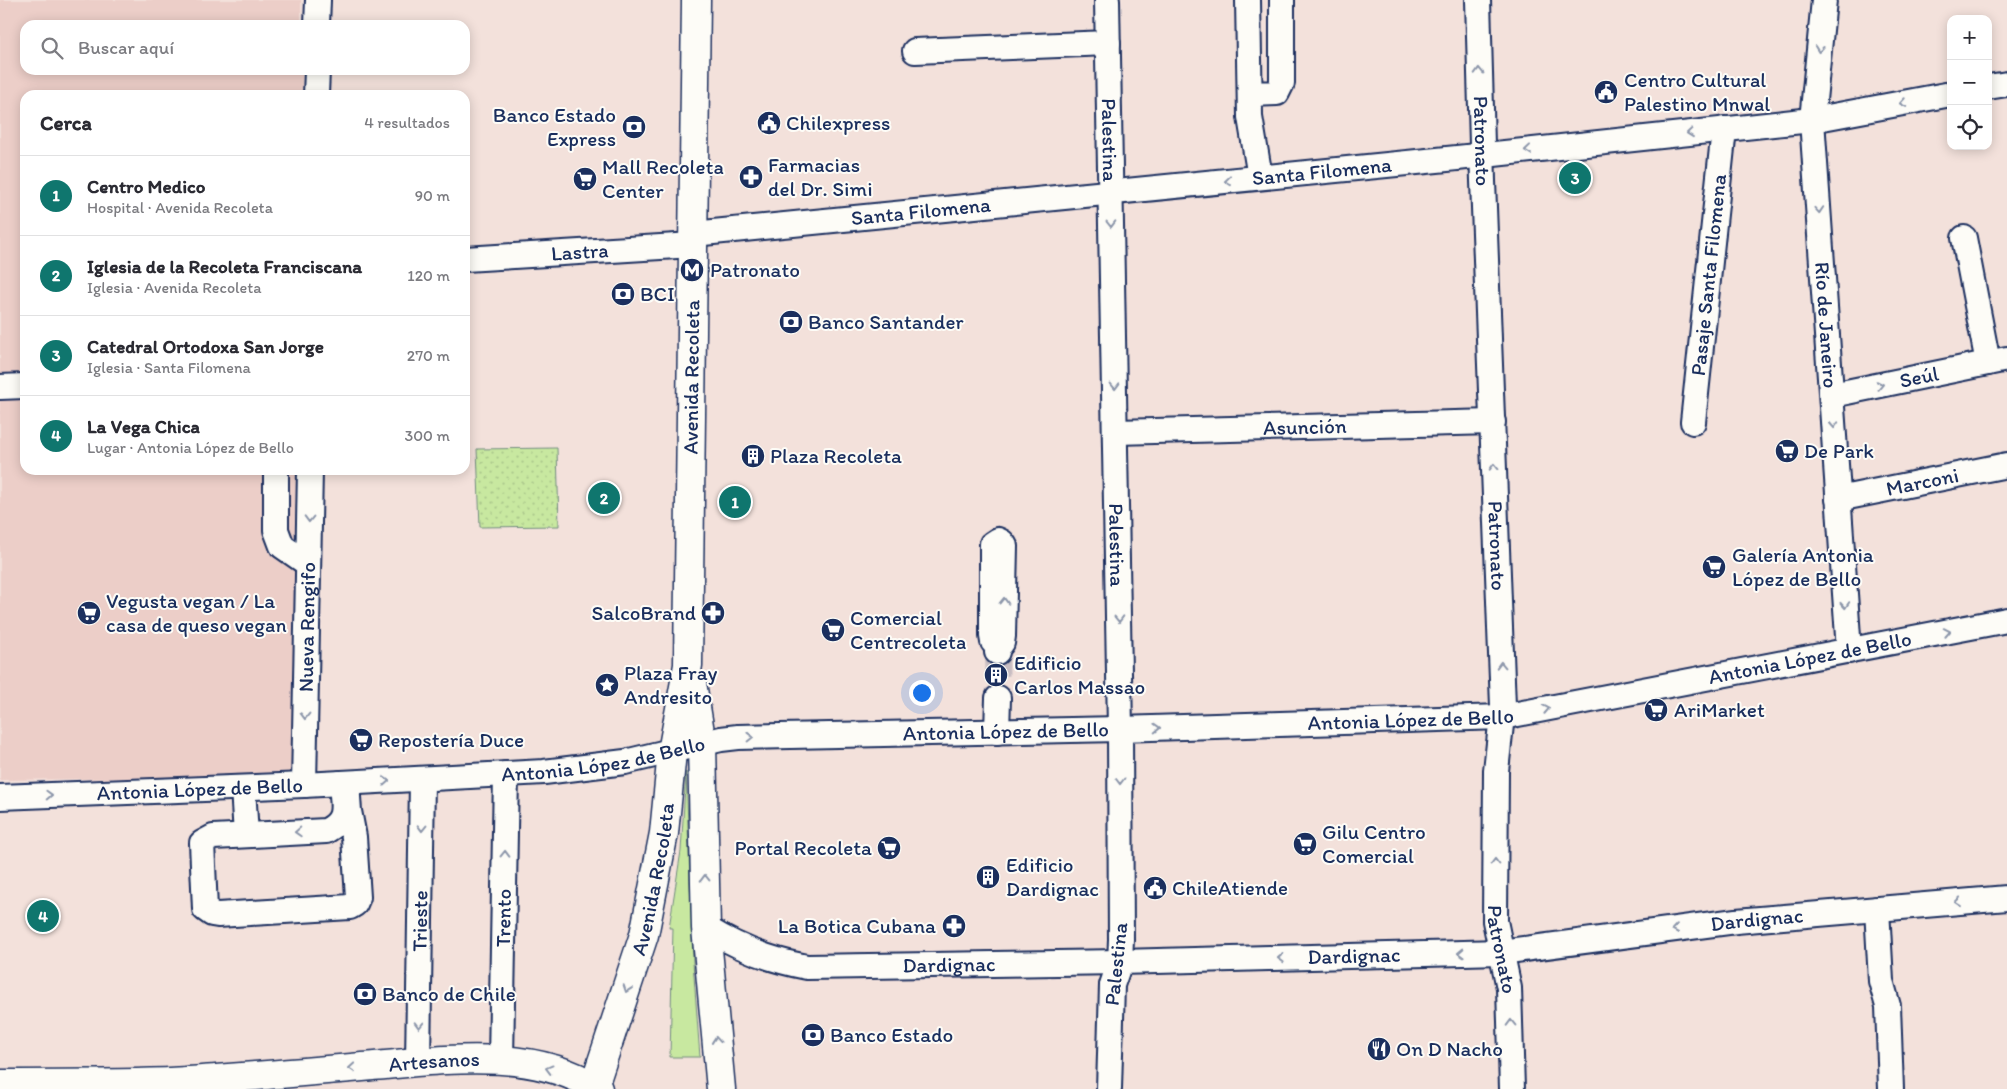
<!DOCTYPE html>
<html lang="es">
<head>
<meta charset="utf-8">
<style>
	body { margin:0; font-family:Itim,sans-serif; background:#f7f7f7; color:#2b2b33 }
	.controls { position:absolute; right:15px; top:15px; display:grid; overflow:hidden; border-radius:10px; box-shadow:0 2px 12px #0003 }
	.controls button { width:45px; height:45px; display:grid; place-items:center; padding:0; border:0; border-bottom:1px solid #e1e1e2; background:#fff; color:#2b2b33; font:25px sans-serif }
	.you { position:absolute; left:921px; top:692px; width:18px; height:18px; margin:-12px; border:4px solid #fff; border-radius:50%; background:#1a73e8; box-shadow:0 0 0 8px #1a73e833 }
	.badge { display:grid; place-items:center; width:32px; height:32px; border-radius:50%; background:#0f766e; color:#fff; font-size:16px; font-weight:700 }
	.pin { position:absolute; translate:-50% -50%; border:2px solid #fff; box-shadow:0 1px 5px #0006 }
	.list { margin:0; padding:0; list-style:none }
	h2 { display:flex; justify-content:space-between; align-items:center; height:65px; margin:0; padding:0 20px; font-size:21px }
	h2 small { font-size:16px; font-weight:400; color:#7c7c81 }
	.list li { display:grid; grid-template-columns:32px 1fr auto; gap:15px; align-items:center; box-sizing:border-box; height:80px; padding:0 20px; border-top:1px solid #e1e1e2 }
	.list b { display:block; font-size:19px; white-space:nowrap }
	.list p { margin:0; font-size:16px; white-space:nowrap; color:#7c7c81 }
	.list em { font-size:16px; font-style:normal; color:#7c7c81 }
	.icon { flex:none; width:28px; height:28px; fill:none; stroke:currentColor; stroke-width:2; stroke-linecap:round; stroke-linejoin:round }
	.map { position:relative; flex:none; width:2007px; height:1089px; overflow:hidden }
	.search { position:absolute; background:#fff; box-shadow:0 2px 12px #0003; left:20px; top:20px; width:450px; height:55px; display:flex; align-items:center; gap:12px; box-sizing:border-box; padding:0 18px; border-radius:15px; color:#7c7c81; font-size:19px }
	.panel { position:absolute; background:#fff; box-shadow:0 2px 12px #0003; left:20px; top:90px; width:450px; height:385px; border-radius:15px }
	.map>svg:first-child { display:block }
	.built { fill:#eccec8 }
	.green { fill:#c8e8a0; stroke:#728c7f }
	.garden { fill:url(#garden-dots); stroke:#728c7f }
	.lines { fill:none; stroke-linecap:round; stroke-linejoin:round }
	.minor-tunnel { stroke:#c8bdc2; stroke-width:24; stroke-dasharray:24 12; stroke-linecap:butt }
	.minor-casing { stroke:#1b2f5e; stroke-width:28 }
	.major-casing { stroke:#1b2f5e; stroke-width:31 }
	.highway-casing { stroke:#1b2f5e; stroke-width:31 }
	.minor { stroke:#fdfcf7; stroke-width:24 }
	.major { stroke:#fdfcf7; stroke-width:28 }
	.highway { stroke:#fdfcf7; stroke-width:28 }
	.oneway { stroke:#8c96aa }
	.labels { text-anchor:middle; stroke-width:4; stroke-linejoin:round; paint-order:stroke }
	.poi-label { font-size:21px; fill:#1b2f5e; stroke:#fdfcf7; text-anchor:start }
	.street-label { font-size:21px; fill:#1b2f5e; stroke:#fdfcf7 }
</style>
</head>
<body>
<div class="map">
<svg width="2007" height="1089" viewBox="0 0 2007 1089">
	<defs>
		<pattern id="garden-dots" width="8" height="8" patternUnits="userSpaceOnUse" patternTransform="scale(1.25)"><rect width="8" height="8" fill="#c8e8a0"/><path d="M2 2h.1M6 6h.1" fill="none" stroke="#abc78c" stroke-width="1.8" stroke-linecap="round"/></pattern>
	</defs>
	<rect width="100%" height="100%" fill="#f3e1db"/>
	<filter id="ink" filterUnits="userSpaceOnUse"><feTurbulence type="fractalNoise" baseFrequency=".02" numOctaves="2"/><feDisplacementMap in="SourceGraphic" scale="10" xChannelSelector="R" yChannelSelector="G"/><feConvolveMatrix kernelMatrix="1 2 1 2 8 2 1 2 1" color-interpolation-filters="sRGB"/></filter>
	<g filter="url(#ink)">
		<!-- built -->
		<path class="built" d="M 0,0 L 301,0 L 301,25 L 25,25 L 25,70 L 302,70 L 302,95 L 25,95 L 25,470 L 302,470 L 299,776 L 0,780 Z"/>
		<!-- green -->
		<path class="green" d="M 686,772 L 693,963 L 700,1057 L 670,1057 L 673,928 L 669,928 L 681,851 Z"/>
		<!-- garden -->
		<path class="garden" d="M 557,448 L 559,526 L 480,527 L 477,449 Z"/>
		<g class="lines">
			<!-- minor-tunnel -->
			<path class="minor-tunnel" d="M 997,652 L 998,698"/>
			<!-- minor casing -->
			<g class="minor-casing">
				<g id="minor">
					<path id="s1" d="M 1107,0 L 1120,729 L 1121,939 L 1120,962 L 1112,985 L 1109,1089"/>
					<path d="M 1248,0 L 1250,117 L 1260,177"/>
					<path id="s2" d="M 1478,0 L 1483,181 L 1503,706 L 1496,771 L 1495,921 L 1509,988 L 1512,1089"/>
					<path id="s3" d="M 1824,0 L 1812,120 L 1849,651"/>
					<path d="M 317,25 L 318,0"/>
					<path d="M 915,51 L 1108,43"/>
					<path d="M 1988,87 L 2007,84"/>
					<path d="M 1250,94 L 1277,93 L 1282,83 L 1282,0"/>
					<path d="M 316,95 L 317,70"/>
					<path id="s4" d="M 693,234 L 1457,158 L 1812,120 L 1951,94"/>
					<path d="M 1964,238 L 1988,363"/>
					<path id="s5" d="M 465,259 L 693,245"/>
					<path d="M 0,387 L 25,386"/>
					<path id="s6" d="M 1832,395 L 2007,359"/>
					<path id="s7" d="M 1693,422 L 1724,129"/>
					<path id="s8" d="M 1116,432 L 1493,422"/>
					<path d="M 276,470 L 276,530 L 282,546 L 308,564"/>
					<path id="s9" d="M 1838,499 L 2007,465"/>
					<path d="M 997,652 L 998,647 L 1002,643 L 1003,636 L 1005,546 L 1002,542 L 998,540 L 992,544 L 992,636 L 993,642 L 998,647"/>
					<path d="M 997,732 L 998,698"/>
					<path d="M 341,783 C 342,805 349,819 326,831 L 213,837 L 202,843 L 205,909 L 212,914 L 218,915 L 350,907 L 355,904 L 358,897 L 354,837 L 349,811 L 347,783"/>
					<path id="s10" d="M 304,785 L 310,470"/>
					<path d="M 243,788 L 246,835"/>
					<path id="s11" d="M 0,797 L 304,785 L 544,772 L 625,762 L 721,739 L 738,737 L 1120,729 L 1502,717 L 2007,620"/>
					<path d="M 1877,909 L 1881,981 L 1888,1006 L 1891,1089"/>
					<path id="s12" d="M 706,928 C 738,948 770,960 807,967 L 1120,962 L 1501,952 L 1736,921 L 2007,898"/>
					<path id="s13" d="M 501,1060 L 506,774"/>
					<path id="s14" d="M 418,1063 L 422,779"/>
				</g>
			</g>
			<!-- major casing -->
			<g class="major-casing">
				<g id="major">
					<path d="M 692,683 L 702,744 L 706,928 L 721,1089"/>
					<path id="s15" d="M 0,1084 C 63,1083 126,1085 189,1081 C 246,1077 304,1072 362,1067 C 438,1061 530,1045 598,1089"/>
					<path id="s16" d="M 593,1089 L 644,935 L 664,833 L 672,752 L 688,665 L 696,0"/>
				</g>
			</g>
			<!-- highway casing -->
			<g class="highway-casing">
				<path id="highway" d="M 187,1081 L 195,1089"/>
			</g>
			<!-- minor -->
			<use href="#minor" class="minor"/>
			<!-- major -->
			<use href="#major" class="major"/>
			<!-- highway -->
			<use href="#highway" class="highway"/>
		</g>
		<!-- one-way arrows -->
		<defs><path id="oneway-chevron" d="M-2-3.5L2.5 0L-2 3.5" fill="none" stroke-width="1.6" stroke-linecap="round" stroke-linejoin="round" transform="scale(1.25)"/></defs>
		<g class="oneway">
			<use href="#oneway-chevron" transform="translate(1819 49) rotate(96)"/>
			<use href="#oneway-chevron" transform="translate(1479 71) rotate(-92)"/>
			<use href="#oneway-chevron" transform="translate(1903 103) rotate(170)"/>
			<use href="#oneway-chevron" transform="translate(1690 133) rotate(174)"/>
			<use href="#oneway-chevron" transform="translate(1528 150) rotate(174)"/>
			<use href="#oneway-chevron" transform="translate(1228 181) rotate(174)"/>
			<use href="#oneway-chevron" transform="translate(1819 210) rotate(86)"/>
			<use href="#oneway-chevron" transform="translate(1111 224) rotate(89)"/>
			<use href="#oneway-chevron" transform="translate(1880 385) rotate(-12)"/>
			<use href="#oneway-chevron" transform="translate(1115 386) rotate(89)"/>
			<use href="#oneway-chevron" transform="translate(1834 425) rotate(87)"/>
			<use href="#oneway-chevron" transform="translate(1494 467) rotate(-92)"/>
			<use href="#oneway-chevron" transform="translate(309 519) rotate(91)"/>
			<use href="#oneway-chevron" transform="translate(1004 601) rotate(-89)"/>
			<use href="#oneway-chevron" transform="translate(1845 605) rotate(86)"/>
			<use href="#oneway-chevron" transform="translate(1119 619) rotate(89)"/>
			<use href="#oneway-chevron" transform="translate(1947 632) rotate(-11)"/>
			<use href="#oneway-chevron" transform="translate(1501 665) rotate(-92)"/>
			<use href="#oneway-chevron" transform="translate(1546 709) rotate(-11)"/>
			<use href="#oneway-chevron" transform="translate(305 716) rotate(91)"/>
			<use href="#oneway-chevron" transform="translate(1157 728) rotate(-2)"/>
			<use href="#oneway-chevron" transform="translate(750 737) rotate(-1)"/>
			<use href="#oneway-chevron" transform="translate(386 781) rotate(-3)"/>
			<use href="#oneway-chevron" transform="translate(1120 781) rotate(90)"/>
			<use href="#oneway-chevron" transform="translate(49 795) rotate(-2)"/>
			<use href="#oneway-chevron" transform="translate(422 828) rotate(91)"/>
			<use href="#oneway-chevron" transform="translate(298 832) rotate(177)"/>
			<use href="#oneway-chevron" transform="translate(505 854) rotate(-89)"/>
			<use href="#oneway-chevron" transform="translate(1495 862) rotate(-90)"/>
			<use href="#oneway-chevron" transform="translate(705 878) rotate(-91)"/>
			<use href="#oneway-chevron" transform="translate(1958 902) rotate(175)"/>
			<use href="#oneway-chevron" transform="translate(1675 929) rotate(172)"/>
			<use href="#oneway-chevron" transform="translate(1461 953) rotate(178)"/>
			<use href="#oneway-chevron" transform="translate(1281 958) rotate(178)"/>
			<use href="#oneway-chevron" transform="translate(627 989) rotate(109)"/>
			<use href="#oneway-chevron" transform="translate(1511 1023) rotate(-91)"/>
			<use href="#oneway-chevron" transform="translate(419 1025) rotate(91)"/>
			<use href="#oneway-chevron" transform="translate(716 1040) rotate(-95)"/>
			<use href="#oneway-chevron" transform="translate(352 1068) rotate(175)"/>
			<use href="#oneway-chevron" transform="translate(549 1069) rotate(-165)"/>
		</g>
	</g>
	<!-- icons -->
	<defs>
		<g id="civic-disc" transform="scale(1.25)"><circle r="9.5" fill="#1b2f5e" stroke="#fdfcf7"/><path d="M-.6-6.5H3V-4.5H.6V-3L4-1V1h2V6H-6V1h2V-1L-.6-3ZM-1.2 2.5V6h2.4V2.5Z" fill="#fff"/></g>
		<g id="bank-disc" transform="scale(1.25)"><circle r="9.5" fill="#1b2f5e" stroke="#fdfcf7"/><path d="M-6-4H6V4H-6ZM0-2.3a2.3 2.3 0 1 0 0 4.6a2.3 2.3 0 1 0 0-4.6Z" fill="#fff"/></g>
		<g id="pharmacy-disc" transform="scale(1.25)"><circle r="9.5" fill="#1b2f5e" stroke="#fdfcf7"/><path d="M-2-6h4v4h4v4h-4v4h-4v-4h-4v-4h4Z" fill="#fff"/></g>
		<g id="supermarket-disc" transform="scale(1.25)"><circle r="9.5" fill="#1b2f5e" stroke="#fdfcf7"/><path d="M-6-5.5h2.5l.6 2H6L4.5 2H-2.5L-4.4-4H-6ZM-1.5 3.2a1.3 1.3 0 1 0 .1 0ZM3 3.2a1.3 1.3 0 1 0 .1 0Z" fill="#fff"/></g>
		<g id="metro-disc" transform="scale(1.25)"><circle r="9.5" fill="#1b2f5e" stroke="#fdfcf7"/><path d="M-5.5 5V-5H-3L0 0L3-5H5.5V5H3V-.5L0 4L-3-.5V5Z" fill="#fff"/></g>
		<g id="building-disc" transform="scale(1.25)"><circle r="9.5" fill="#1b2f5e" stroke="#fdfcf7"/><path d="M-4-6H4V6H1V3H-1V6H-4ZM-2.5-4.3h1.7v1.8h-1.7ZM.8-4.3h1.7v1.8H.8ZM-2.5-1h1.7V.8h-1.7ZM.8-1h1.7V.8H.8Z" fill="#fff"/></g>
		<g id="sight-disc" transform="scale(1.25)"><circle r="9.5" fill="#1b2f5e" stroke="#fdfcf7"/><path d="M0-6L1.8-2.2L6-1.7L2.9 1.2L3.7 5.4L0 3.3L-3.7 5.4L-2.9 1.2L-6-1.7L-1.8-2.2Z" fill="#fff"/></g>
		<g id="restaurant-disc" transform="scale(1.25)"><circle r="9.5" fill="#1b2f5e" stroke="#fdfcf7"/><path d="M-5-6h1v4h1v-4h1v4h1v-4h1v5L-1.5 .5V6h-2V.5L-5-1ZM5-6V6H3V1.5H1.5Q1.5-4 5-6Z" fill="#fff"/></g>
	</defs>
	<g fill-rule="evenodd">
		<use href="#civic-disc" x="1606" y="92"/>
		<use href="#civic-disc" x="769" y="123"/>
		<use href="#bank-disc" x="634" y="127"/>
		<use href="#pharmacy-disc" x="751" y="177"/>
		<use href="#supermarket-disc" x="585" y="179"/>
		<use href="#metro-disc" x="692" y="270"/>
		<use href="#bank-disc" x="623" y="294"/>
		<use href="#bank-disc" x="791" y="322"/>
		<use href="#supermarket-disc" x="1787" y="451"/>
		<use href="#building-disc" x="753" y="456"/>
		<use href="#supermarket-disc" x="1714" y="567"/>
		<use href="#supermarket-disc" x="89" y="613"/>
		<use href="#pharmacy-disc" x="713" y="613"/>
		<use href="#supermarket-disc" x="833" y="630"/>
		<use href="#building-disc" x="996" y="675"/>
		<use href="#sight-disc" x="607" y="685"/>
		<use href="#supermarket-disc" x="1656" y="710"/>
		<use href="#supermarket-disc" x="361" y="740"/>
		<use href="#supermarket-disc" x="1305" y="844"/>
		<use href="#supermarket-disc" x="889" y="848"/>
		<use href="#building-disc" x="988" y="877"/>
		<use href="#civic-disc" x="1155" y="888"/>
		<use href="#pharmacy-disc" x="954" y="926"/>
		<use href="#bank-disc" x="365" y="994"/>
		<use href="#bank-disc" x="813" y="1035"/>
		<use href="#restaurant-disc" x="1379" y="1049"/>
	</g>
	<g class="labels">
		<!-- poi labels -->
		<g class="poi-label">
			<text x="1624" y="87">Centro Cultural<tspan x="1624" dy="24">Palestino Mnwal</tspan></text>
			<text x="616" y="122" text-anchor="end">Banco Estado<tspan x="616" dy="24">Express</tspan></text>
			<text x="786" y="130">Chilexpress</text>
			<text x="768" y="172">Farmacias<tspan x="768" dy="24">del Dr. Simi</tspan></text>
			<text x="602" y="174">Mall Recoleta<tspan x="602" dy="24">Center</tspan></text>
			<text x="710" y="277">Patronato</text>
			<text x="640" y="301">BCI</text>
			<text x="808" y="329">Banco Santander</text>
			<text x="1804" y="458">De Park</text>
			<text x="770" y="463">Plaza Recoleta</text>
			<text x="1732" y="562">Galería Antonia<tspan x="1732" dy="24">López de Bello</tspan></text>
			<text x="106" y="608">Vegusta vegan / La<tspan x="106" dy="24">casa de queso vegan</tspan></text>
			<text x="696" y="620" text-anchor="end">SalcoBrand</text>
			<text x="850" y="625">Comercial<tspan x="850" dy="24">Centrecoleta</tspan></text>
			<text x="1014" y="670">Edificio<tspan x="1014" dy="24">Carlos Massao</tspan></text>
			<text x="624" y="680">Plaza Fray<tspan x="624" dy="24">Andresito</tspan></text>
			<text x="1674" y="717">AriMarket</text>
			<text x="378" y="747">Repostería Duce</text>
			<text x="1322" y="839">Gilu Centro<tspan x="1322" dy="24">Comercial</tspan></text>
			<text x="872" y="855" text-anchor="end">Portal Recoleta</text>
			<text x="1006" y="872">Edificio<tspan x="1006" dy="24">Dardignac</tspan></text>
			<text x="1172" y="895">ChileAtiende</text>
			<text x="936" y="933" text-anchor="end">La Botica Cubana</text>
			<text x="382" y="1001">Banco de Chile</text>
			<text x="830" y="1042">Banco Estado</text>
			<text x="1396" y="1056">On D Nacho</text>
		</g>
		<!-- street labels -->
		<g class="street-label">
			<text dy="7" stroke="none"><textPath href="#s1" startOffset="140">Palestina</textPath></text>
			<text dy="7" stroke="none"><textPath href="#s2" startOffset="141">Patronato</textPath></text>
			<text dy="7" stroke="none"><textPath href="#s4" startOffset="632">Santa Filomena</textPath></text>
			<text dy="7" stroke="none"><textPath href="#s4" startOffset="229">Santa Filomena</textPath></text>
			<text dy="7" stroke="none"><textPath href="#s5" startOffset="115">Lastra</textPath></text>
			<text dy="7" stroke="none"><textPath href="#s7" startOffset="148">Pasaje Santa Filomena</textPath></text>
			<text dy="7" stroke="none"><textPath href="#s3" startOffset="326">Río de Janeiro</textPath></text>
			<text dy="7" stroke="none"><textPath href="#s16" startOffset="724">Avenida Recoleta</textPath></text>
			<text dy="7" stroke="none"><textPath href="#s6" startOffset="89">Seúl</textPath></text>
			<text dy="7" stroke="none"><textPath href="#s8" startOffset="189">Asunción</textPath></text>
			<text dy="7" stroke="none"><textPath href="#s9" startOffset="86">Marconi</textPath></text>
			<text dy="7" stroke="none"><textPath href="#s1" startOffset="545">Palestina</textPath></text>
			<text dy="7" stroke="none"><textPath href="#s2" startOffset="546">Patronato</textPath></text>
			<text dy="7" stroke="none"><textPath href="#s10" startOffset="158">Nueva Rengifo</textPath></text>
			<text dy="7" stroke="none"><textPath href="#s11" startOffset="1820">Antonia López de Bello</textPath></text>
			<text dy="7" stroke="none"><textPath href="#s11" startOffset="1415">Antonia López de Bello</textPath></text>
			<text dy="7" stroke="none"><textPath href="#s11" startOffset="1010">Antonia López de Bello</textPath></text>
			<text dy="7" stroke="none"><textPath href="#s11" startOffset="605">Antonia López de Bello</textPath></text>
			<text dy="7" stroke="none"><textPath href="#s11" startOffset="200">Antonia López de Bello</textPath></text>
			<text dy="7" stroke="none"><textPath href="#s16" startOffset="219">Avenida Recoleta</textPath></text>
			<text dy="7" stroke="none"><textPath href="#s13" startOffset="142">Trento</textPath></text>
			<text dy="7" stroke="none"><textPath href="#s12" startOffset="1061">Dardignac</textPath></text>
			<text dy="7" stroke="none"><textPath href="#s14" startOffset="142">Trieste</textPath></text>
			<text dy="7" stroke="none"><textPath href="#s2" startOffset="951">Patronato</textPath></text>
			<text dy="7" stroke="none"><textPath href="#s12" startOffset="656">Dardignac</textPath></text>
			<text transform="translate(1116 964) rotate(-84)" y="7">Palestina</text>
			<text dy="7" stroke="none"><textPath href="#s12" startOffset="251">Dardignac</textPath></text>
			<text dy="7" stroke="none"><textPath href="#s15" startOffset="435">Artesanos</textPath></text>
		</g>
	</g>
</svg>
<div class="controls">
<button>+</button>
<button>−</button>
<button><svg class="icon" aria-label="locate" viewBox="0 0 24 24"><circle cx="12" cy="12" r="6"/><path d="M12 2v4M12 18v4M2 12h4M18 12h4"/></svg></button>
</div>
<div class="you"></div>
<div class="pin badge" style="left:735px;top:502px">1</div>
<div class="pin badge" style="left:604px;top:498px">2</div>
<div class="pin badge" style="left:1575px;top:178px">3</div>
<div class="pin badge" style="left:43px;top:916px">4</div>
<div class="search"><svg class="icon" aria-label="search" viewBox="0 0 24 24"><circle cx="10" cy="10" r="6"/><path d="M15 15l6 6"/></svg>Buscar aquí</div>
<section class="panel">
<h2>Cerca<small>4 resultados</small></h2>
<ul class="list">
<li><span class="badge">1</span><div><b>Centro Medico</b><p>Hospital · Avenida Recoleta</p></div><em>90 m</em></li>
<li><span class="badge">2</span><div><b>Iglesia de la Recoleta Franciscana</b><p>Iglesia · Avenida Recoleta</p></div><em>120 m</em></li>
<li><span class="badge">3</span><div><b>Catedral Ortodoxa San Jorge</b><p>Iglesia · Santa Filomena</p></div><em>270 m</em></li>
<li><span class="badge">4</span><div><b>La Vega Chica</b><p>Lugar · Antonia López de Bello</p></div><em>300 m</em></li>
</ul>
</section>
</div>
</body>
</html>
